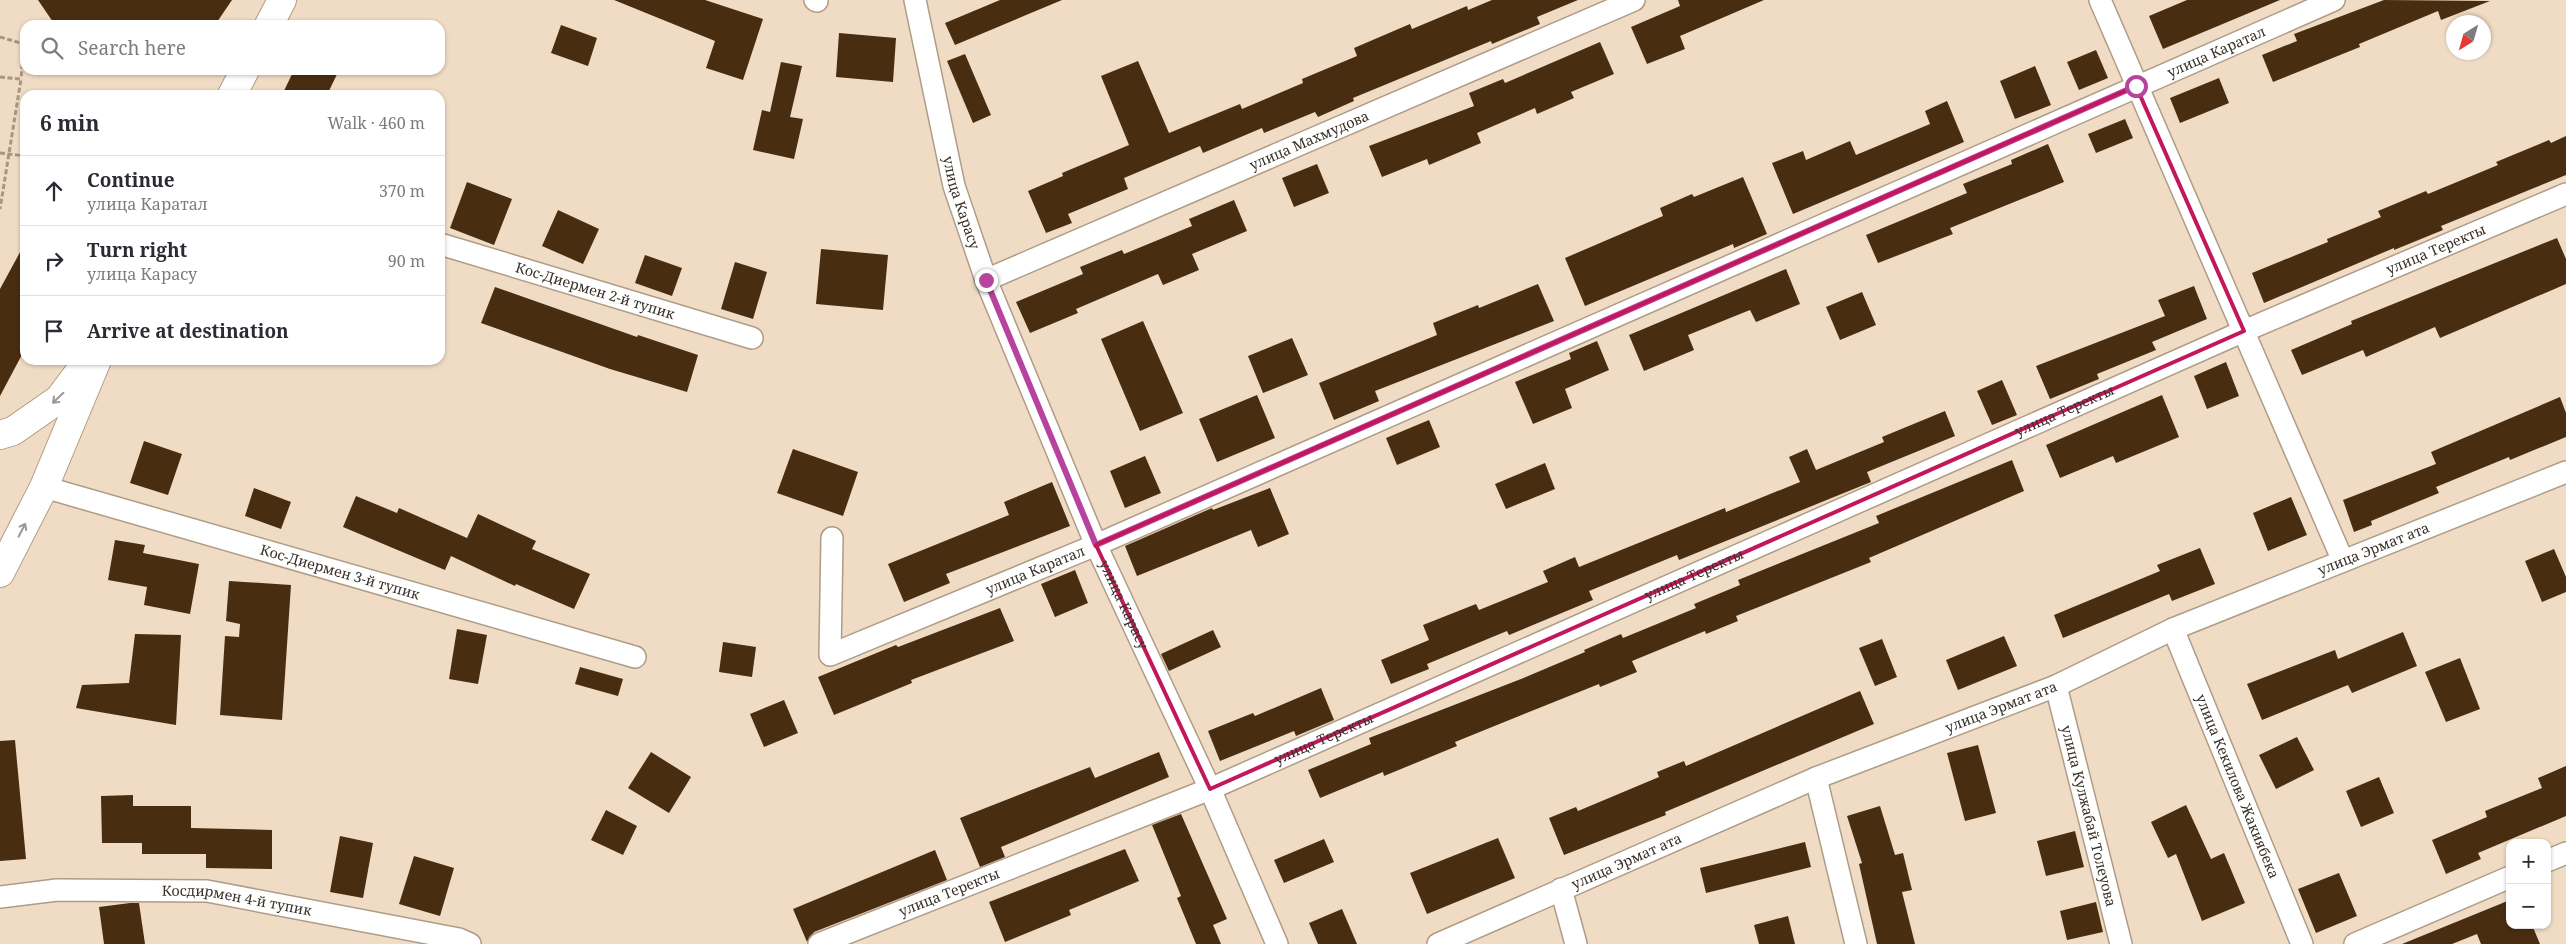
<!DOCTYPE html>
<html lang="en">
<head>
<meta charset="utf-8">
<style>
	body { margin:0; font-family:"Noto Serif",serif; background:#f2f2f3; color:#2b2b33 }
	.controls { position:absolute; right:15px; bottom:15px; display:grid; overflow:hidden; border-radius:10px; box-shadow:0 1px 4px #0004 }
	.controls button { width:45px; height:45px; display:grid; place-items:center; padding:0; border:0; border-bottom:1px solid #e1e1e2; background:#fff; color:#2b2b33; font:25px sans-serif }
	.compass { position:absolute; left:2446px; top:15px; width:45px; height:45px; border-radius:50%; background:#fff; box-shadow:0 1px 4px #0004; rotate:217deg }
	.stop { position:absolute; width:15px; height:15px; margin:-11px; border:4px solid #b6449f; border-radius:50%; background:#fff }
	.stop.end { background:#b6449f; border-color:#fff; box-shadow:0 1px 5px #0008 }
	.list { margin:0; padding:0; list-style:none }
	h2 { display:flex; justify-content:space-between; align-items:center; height:65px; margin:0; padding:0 20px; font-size:21px }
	h2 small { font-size:16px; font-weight:400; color:#7c7c81 }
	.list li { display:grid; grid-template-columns:32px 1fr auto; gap:15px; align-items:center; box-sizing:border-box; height:70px; padding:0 20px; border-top:1px solid #e1e1e2 }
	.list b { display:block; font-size:19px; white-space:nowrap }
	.list p { margin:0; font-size:16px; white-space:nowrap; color:#7c7c81 }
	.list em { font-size:16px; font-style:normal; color:#7c7c81 }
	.icon { flex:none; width:28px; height:28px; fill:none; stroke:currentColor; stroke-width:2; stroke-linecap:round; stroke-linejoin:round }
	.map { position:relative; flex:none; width:2566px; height:944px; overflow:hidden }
	.search { position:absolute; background:#fff; box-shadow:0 1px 4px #0004; left:20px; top:20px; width:425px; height:55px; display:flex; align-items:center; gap:12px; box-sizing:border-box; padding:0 18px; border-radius:15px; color:#7c7c81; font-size:19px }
	.panel { position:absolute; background:#fff; box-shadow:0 1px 4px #0004; left:20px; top:90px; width:425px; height:275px; border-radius:15px }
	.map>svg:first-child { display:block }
	.building { fill:#492d11 }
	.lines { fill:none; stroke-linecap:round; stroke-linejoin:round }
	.street-casing { stroke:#af9c86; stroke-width:24 }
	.highway-casing { stroke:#af9c86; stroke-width:30 }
	.path { stroke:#a59784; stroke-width:3; stroke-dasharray:5 2.5; stroke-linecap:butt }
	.street { stroke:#fff; stroke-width:21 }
	.highway { stroke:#fff; stroke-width:28 }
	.oneway { stroke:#9c9893 }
	.route { stroke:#b6449f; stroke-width:6 }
	.marked { fill:none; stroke:#c2185b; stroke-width:4; stroke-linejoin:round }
	.labels { text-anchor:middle; stroke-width:5; stroke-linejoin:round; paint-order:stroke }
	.street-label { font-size:14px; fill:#383127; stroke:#f0dcc4 }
</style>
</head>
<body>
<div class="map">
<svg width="2566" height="944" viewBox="0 0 2566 944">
	<rect width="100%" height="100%" fill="#f0dcc4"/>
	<!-- building -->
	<g class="building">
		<path d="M 38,0 L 232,0 L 215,25 L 55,25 Z"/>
		<path d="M 614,0 L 705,0 L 763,19 L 743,80 L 706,68 L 715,41 Z"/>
		<path d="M 1000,0 L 1062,0 L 955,45 L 945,23 Z"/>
		<path d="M 1492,0 L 1578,0 L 1537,17 L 1540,24 L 1492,44 L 1491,41 L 1353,98 L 1354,101 L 1318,117 L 1315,112 L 1264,133 L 1262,128 L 1203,153 L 1200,146 L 1124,178 L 1128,189 L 1068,214 L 1072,223 L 1046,233 L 1028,191 L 1063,176 L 1062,173 L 1129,145 L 1101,76 L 1138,61 L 1169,133 L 1240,104 L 1242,109 L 1303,83 L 1302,79 L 1357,56 L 1354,48 L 1410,24 L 1412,29 L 1467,6 L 1468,10 Z"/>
		<path d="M 1678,0 L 1764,0 L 1680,36 L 1685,49 L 1647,64 L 1631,27 L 1680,6 Z"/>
		<path d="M 2187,0 L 2280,0 L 2163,49 L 2149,16 Z"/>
		<path d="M 2384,0 L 2490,1 L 2441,20 L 2438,11 L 2359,44 L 2360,47 L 2273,82 L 2262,55 L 2297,41 L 2294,34 Z"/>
		<path d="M 561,25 L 597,38 L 588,66 L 551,53 Z"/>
		<path d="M 839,33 L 896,38 L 893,82 L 836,77 Z"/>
		<path d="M 1600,42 L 1614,74 L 1571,92 L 1574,98 L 1537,114 L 1535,108 L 1477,133 L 1481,143 L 1429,165 L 1427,159 L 1382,177 L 1369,146 L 1474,106 L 1469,93 L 1503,79 L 1505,83 Z"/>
		<path d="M 2096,50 L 2108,78 L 2079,90 L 2067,62 Z"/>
		<path d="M 965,54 L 991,115 L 973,123 L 947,61 Z"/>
		<path d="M 781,62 L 802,66 L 790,117 L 803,119 L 794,159 L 753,150 L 762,110 L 770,112 Z"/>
		<path d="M 2035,66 L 2051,105 L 2015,119 L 2000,81 Z"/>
		<path d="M 294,70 L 339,70 L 327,95 L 282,95 Z"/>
		<path d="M 2219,78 L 2229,103 L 2180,123 L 2170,98 Z"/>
		<path d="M 1947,101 L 1964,142 L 1793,214 L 1772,163 L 1803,151 L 1806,160 L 1850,141 L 1856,155 L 1930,124 L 1925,111 Z"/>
		<path d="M 2125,119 L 2133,138 L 2096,153 L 2088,134 Z"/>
		<path d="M 2566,136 L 2566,175 L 2441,226 L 2443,230 L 2394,250 L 2394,248 L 2264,303 L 2252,273 L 2328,242 L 2327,239 L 2381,217 L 2378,211 L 2426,191 L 2428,194 L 2498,165 L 2496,162 L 2549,140 L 2551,143 Z"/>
		<path d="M 2048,144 L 2064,182 L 1950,228 L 1953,234 L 1878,263 L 1866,235 L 1967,193 L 1963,184 L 2012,164 L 2011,160 Z"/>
		<path d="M 1317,164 L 1329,193 L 1294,207 L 1282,178 Z"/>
		<path d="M 1743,177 L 1767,234 L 1734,248 L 1733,244 L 1585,306 L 1565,258 L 1663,216 L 1660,208 L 1692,194 L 1694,197 Z"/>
		<path d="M 467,182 L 512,199 L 494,245 L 450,228 Z"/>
		<path d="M 1234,200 L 1247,231 L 1192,254 L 1199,270 L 1163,285 L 1158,274 L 1076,309 L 1078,313 L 1030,333 L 1016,302 L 1083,274 L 1080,267 L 1122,250 L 1124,254 L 1192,226 L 1189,219 Z"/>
		<path d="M 558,210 L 599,229 L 583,264 L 542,246 Z"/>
		<path d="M 2557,238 L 2566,259 L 2566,284 L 2440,338 L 2435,327 L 2366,357 L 2363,350 L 2302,375 L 2291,350 L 2352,324 L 2351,321 Z"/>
		<path d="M 25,243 L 25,349 L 0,396 L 0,289 Z"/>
		<path d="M 821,249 L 888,255 L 883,310 L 816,304 Z"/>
		<path d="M 645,255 L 682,268 L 672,296 L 635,283 Z"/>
		<path d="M 735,262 L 767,272 L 753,319 L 721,309 Z"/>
		<path d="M 1786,269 L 1800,304 L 1756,322 L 1750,310 L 1688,335 L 1694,350 L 1644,371 L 1629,335 Z"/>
		<path d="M 1538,284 L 1554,321 L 1375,391 L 1379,401 L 1334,420 L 1319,383 L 1437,335 L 1433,323 L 1478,305 L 1479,308 Z"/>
		<path d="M 2194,286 L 2207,319 L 2152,342 L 2156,350 L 2097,374 L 2099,379 L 2050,399 L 2036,366 L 2165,316 L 2158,300 Z"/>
		<path d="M 495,287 L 637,337 L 638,335 L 698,355 L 687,392 L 610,369 L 481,323 Z"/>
		<path d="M 1862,292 L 1876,325 L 1840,340 L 1826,307 Z"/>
		<path d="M 1143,321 L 1183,413 L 1140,431 L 1101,339 Z"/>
		<path d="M 1292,338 L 1308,375 L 1263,393 L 1248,356 Z"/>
		<path d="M 1597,341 L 1609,370 L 1565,389 L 1572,408 L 1533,424 L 1515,382 L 1571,359 L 1569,353 Z"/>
		<path d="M 2226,362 L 2239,396 L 2207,409 L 2194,376 Z"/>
		<path d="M 2002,380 L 2017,415 L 1992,425 L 1977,391 Z"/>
		<path d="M 1257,395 L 1275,438 L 1217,462 L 1199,419 Z"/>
		<path d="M 2162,395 L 2179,437 L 2116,463 L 2113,456 L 2060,478 L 2046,445 Z"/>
		<path d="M 2560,397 L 2566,413 L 2566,437 L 2510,460 L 2509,457 L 2436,487 L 2439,493 L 2371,521 L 2372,525 L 2354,532 L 2343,500 L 2436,464 L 2431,452 Z"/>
		<path d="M 1945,411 L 1955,436 L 1867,472 L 1871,482 L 1679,560 L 1677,555 L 1589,591 L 1593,600 L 1509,635 L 1507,631 L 1427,664 L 1429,669 L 1391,684 L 1381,660 L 1429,640 L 1423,625 L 1476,604 L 1479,610 L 1548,582 L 1543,571 L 1575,557 L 1579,567 L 1725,508 L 1726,512 L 1800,482 L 1789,457 L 1807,449 L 1816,470 L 1884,442 L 1882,437 Z"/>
		<path d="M 1429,420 L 1440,447 L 1397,465 L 1386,438 Z"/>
		<path d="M 144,441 L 182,454 L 168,495 L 130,483 Z"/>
		<path d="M 793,449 L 858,472 L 843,516 L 777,493 Z"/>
		<path d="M 1145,456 L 1161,493 L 1125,508 L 1110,471 Z"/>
		<path d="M 2012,460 L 2024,491 L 1869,558 L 1871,562 L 1736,616 L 1738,621 L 1706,634 L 1705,631 L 1632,661 L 1637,672 L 1600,687 L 1599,684 L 1534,710 L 1455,742 L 1457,746 L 1384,776 L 1383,772 L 1320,798 L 1308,770 L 1371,744 L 1369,738 L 1521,679 L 1585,652 L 1584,650 L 1621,634 L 1623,638 L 1696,608 L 1694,604 L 1740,585 L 1738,580 L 1879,523 L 1876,516 Z"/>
		<path d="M 1545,463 L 1555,489 L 1506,509 L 1495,484 Z"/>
		<path d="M 1052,482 L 1070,526 L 946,574 L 950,583 L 904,602 L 888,564 L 1009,515 L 1004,502 Z"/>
		<path d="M 254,488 L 291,502 L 281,529 L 245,516 Z"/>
		<path d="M 1270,488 L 1289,534 L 1258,547 L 1251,530 L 1137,576 L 1125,546 L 1212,508 L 1213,510 Z"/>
		<path d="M 356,496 L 397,513 L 399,508 L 467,538 L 478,514 L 536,541 L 532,549 L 590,574 L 574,609 L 516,584 L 515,586 L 451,556 L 445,570 L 343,527 Z"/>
		<path d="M 2291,497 L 2307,535 L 2268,551 L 2253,513 Z"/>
		<path d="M 115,540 L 145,545 L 143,553 L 199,564 L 190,614 L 144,605 L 147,587 L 108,580 Z"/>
		<path d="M 2200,548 L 2215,584 L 2172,601 L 2169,594 L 2063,638 L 2054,615 L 2160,571 L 2157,565 Z"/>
		<path d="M 2554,549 L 2566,577 L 2566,592 L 2542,602 L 2525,561 Z"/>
		<path d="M 1075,570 L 1088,603 L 1055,617 L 1041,584 Z"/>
		<path d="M 229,581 L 291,585 L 282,720 L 220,715 L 225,636 L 239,637 L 240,624 L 226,621 Z"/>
		<path d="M 1000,608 L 1014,641 L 911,680 L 912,683 L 834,715 L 818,677 L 896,645 L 898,647 Z"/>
		<path d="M 457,629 L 487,635 L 478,684 L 449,679 Z"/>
		<path d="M 1213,630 L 1221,647 L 1169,671 L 1161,654 Z"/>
		<path d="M 2403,632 L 2417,666 L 2352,693 L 2348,685 L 2262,720 L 2247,684 L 2335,650 L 2338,659 Z"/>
		<path d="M 135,634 L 181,635 L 176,725 L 76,708 L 82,685 L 129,683 Z"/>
		<path d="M 2004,636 L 2017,666 L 1958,690 L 1946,660 Z"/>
		<path d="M 1882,639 L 1897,677 L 1875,686 L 1859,648 Z"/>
		<path d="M 723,642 L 756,647 L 752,677 L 719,672 Z"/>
		<path d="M 2460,658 L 2480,709 L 2446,722 L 2425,672 Z"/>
		<path d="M 580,667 L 623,679 L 618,696 L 575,684 Z"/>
		<path d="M 1321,688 L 1334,720 L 1296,736 L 1294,731 L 1220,761 L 1208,731 L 1253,713 L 1255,716 Z"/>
		<path d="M 1860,691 L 1874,724 L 1665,812 L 1666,815 L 1564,855 L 1549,818 L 1576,807 L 1578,811 L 1659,777 L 1657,772 L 1684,761 L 1686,766 Z"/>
		<path d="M 784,700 L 798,733 L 764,747 L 750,714 Z"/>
		<path d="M 2297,737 L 2314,770 L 2276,789 L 2259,755 Z"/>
		<path d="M 15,740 L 26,859 L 0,861 L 0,741 Z"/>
		<path d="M 1978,745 L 1996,813 L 1965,821 L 1947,753 Z"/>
		<path d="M 651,752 L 691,777 L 669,813 L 628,788 Z"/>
		<path d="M 1159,752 L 1169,777 L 1001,847 L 1005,857 L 980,867 L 960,818 L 1090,767 L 1095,778 Z"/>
		<path d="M 2566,766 L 2566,816 L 2478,853 L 2481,859 L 2446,874 L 2432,840 L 2487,817 L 2485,811 L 2542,788 L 2538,778 Z"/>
		<path d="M 2379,777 L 2394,813 L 2361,827 L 2346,791 Z"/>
		<path d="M 133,795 L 133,806 L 191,806 L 191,828 L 272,830 L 272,869 L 206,868 L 206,854 L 142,854 L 142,843 L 102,843 L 101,796 Z"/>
		<path d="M 2186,805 L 2211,859 L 2224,853 L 2245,903 L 2202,921 L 2176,854 L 2168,858 L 2151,822 Z"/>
		<path d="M 1880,806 L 1895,855 L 1903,853 L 1912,890 L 1902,892 L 1915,944 L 1877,944 L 1859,864 L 1862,863 L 1847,816 Z"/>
		<path d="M 606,810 L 637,826 L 623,855 L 591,840 Z"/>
		<path d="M 1181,814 L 1227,919 L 1213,925 L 1221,944 L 1196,944 L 1177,898 L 1181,896 L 1152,825 Z"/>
		<path d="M 2075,831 L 2084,867 L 2046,876 L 2037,841 Z"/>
		<path d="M 340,836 L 373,843 L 363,898 L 330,892 Z"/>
		<path d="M 1498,838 L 1515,878 L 1427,914 L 1410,873 Z"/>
		<path d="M 1324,839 L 1334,862 L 1284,883 L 1274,860 Z"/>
		<path d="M 1805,842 L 1811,867 L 1706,893 L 1700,868 Z"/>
		<path d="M 1125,849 L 1139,881 L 1069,910 L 1071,915 L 1005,942 L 989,902 Z"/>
		<path d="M 935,850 L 947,880 L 814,932 L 807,942 L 793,909 Z"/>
		<path d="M 414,856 L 454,868 L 440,916 L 399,904 Z"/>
		<path d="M 2339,873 L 2357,916 L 2316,933 L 2298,889 Z"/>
		<path d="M 2510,900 L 2510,925 L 2532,925 L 2540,944 L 2481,944 L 2477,934 L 2452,944 L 2402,944 Z"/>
		<path d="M 2096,902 L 2103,932 L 2067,940 L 2060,911 Z"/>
		<path d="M 130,903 L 139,903 L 145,944 L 104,944 L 99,907 Z"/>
		<path d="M 1342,909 L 1357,944 L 1318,944 L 1309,923 Z"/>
		<path d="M 1788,916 L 1795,944 L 1759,944 L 1754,925 Z"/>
	</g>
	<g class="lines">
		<!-- street casing -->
		<g class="street-casing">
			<g id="street">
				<path d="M 815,0 L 817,1"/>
				<path id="s1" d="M 915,0 L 954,186 L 986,280 L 1096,545 L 1210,789 L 1277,944"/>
				<path d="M 2100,0 L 2343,561"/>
				<path id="s2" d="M 440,244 L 752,338"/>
				<path id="s3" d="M 986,280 L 1634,0"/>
				<path id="s4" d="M 44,487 L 635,657"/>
				<path id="s5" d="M 832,538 L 830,655 L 1096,545 L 2334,0"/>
				<path id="s6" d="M 2173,629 L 2302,944"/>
				<path id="s7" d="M 2056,686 L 2121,944"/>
				<path d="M 1816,778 L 1856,944"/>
				<path d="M 2547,861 L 2566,853"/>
				<path d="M 1561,889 L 1576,944"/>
				<path id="s8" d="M 0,897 L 57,890 L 207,891 L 459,939 L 470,944"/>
				<path id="s9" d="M 819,944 L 1210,789 L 2244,331 L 2566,194"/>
				<path id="s10" d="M 1438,944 L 1816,778 L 2056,686 L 2173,629 L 2566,472"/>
				<path d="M 2355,944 L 2510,877"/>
			</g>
		</g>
		<!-- highway casing -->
		<g class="highway-casing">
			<g id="highway">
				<path d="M 269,25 L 282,0"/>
				<path d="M 232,95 L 245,70"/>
				<path d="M 0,435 L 13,431 L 59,399 L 83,367"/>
				<path d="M 0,573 L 44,487 L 97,360"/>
			</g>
		</g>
		<!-- path -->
		<g class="path">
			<path d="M 0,37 L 24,44 L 21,79"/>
			<path d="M 0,77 L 21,79 L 0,209"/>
			<path d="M 0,153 L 25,156"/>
		</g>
		<!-- street -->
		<use href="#street" class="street"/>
		<!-- highway -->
		<use href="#highway" class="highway"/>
	</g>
	<!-- one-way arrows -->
	<defs><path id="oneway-shaft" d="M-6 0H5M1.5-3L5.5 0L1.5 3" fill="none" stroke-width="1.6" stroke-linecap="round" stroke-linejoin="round" transform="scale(1.25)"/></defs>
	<g class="oneway">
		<use href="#oneway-shaft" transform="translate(58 398) rotate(136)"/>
		<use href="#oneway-shaft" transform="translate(22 530) rotate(-63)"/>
	</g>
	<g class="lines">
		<!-- route -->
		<path class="route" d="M 986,280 L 1096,545 L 2136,86"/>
	</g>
	<!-- marked area -->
	<path class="marked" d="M 2136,86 L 2244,331 L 1210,789 L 1096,545 Z"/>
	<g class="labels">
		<!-- street labels -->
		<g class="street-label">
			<text dy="5" stroke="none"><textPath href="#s5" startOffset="1629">улица Каратал</textPath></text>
			<text dy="5" stroke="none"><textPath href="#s3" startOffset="352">улица Махмудова</textPath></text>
			<text dy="5" stroke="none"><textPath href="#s1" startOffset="208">улица Карасу</textPath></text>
			<text dy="5" stroke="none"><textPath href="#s9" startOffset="1760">улица Теректы</textPath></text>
			<text dy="5" stroke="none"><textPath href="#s2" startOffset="162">Кос-Диермен 2-й тупик</textPath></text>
			<text dy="5" stroke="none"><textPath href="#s9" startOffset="1355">улица Теректы</textPath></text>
			<text dy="5" stroke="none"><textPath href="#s10" startOffset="1016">улица Эрмат ата</textPath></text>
			<text dy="5" stroke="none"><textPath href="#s5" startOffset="339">улица Каратал</textPath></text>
			<text dy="5" stroke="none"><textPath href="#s4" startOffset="308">Кос-Диермен 3-й тупик</textPath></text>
			<text dy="5" stroke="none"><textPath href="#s9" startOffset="950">улица Теректы</textPath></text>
			<text dy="5" stroke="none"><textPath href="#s1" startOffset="642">улица Карасу</textPath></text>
			<text dy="5" stroke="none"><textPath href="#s10" startOffset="611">улица Эрмат ата</textPath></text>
			<text dy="5" stroke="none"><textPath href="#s9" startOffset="545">улица Теректы</textPath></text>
			<text dy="5" stroke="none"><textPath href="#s6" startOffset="170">улица Кекилова Жакиябека</textPath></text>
			<text dy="5" stroke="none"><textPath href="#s7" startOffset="134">улица Кулжабай Толеуова</textPath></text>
			<text dy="5" stroke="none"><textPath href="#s10" startOffset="206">улица Эрмат ата</textPath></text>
			<text dy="5" stroke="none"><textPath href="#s9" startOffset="140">улица Теректы</textPath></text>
			<text dy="5" stroke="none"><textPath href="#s8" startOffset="238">Косдирмен 4-й тупик</textPath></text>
		</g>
	</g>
</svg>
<div class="controls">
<button>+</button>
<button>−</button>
</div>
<svg class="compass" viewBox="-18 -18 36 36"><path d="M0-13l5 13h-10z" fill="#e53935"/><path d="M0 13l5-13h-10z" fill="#7c7c81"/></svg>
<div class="stop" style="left:2136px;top:86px"></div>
<div class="stop end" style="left:986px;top:280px"></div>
<div class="search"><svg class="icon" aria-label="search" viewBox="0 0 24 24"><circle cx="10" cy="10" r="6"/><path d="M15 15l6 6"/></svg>Search here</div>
<section class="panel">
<h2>6 min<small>Walk · 460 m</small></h2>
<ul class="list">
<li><svg class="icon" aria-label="ahead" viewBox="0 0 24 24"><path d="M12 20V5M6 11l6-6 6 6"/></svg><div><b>Continue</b><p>улица Каратал</p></div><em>370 m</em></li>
<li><svg class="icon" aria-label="right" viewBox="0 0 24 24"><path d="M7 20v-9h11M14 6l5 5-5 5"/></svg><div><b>Turn right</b><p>улица Карасу</p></div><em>90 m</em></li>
<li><svg class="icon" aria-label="arrive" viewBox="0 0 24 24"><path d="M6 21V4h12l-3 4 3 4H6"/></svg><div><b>Arrive at destination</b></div></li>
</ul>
</section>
</div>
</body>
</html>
